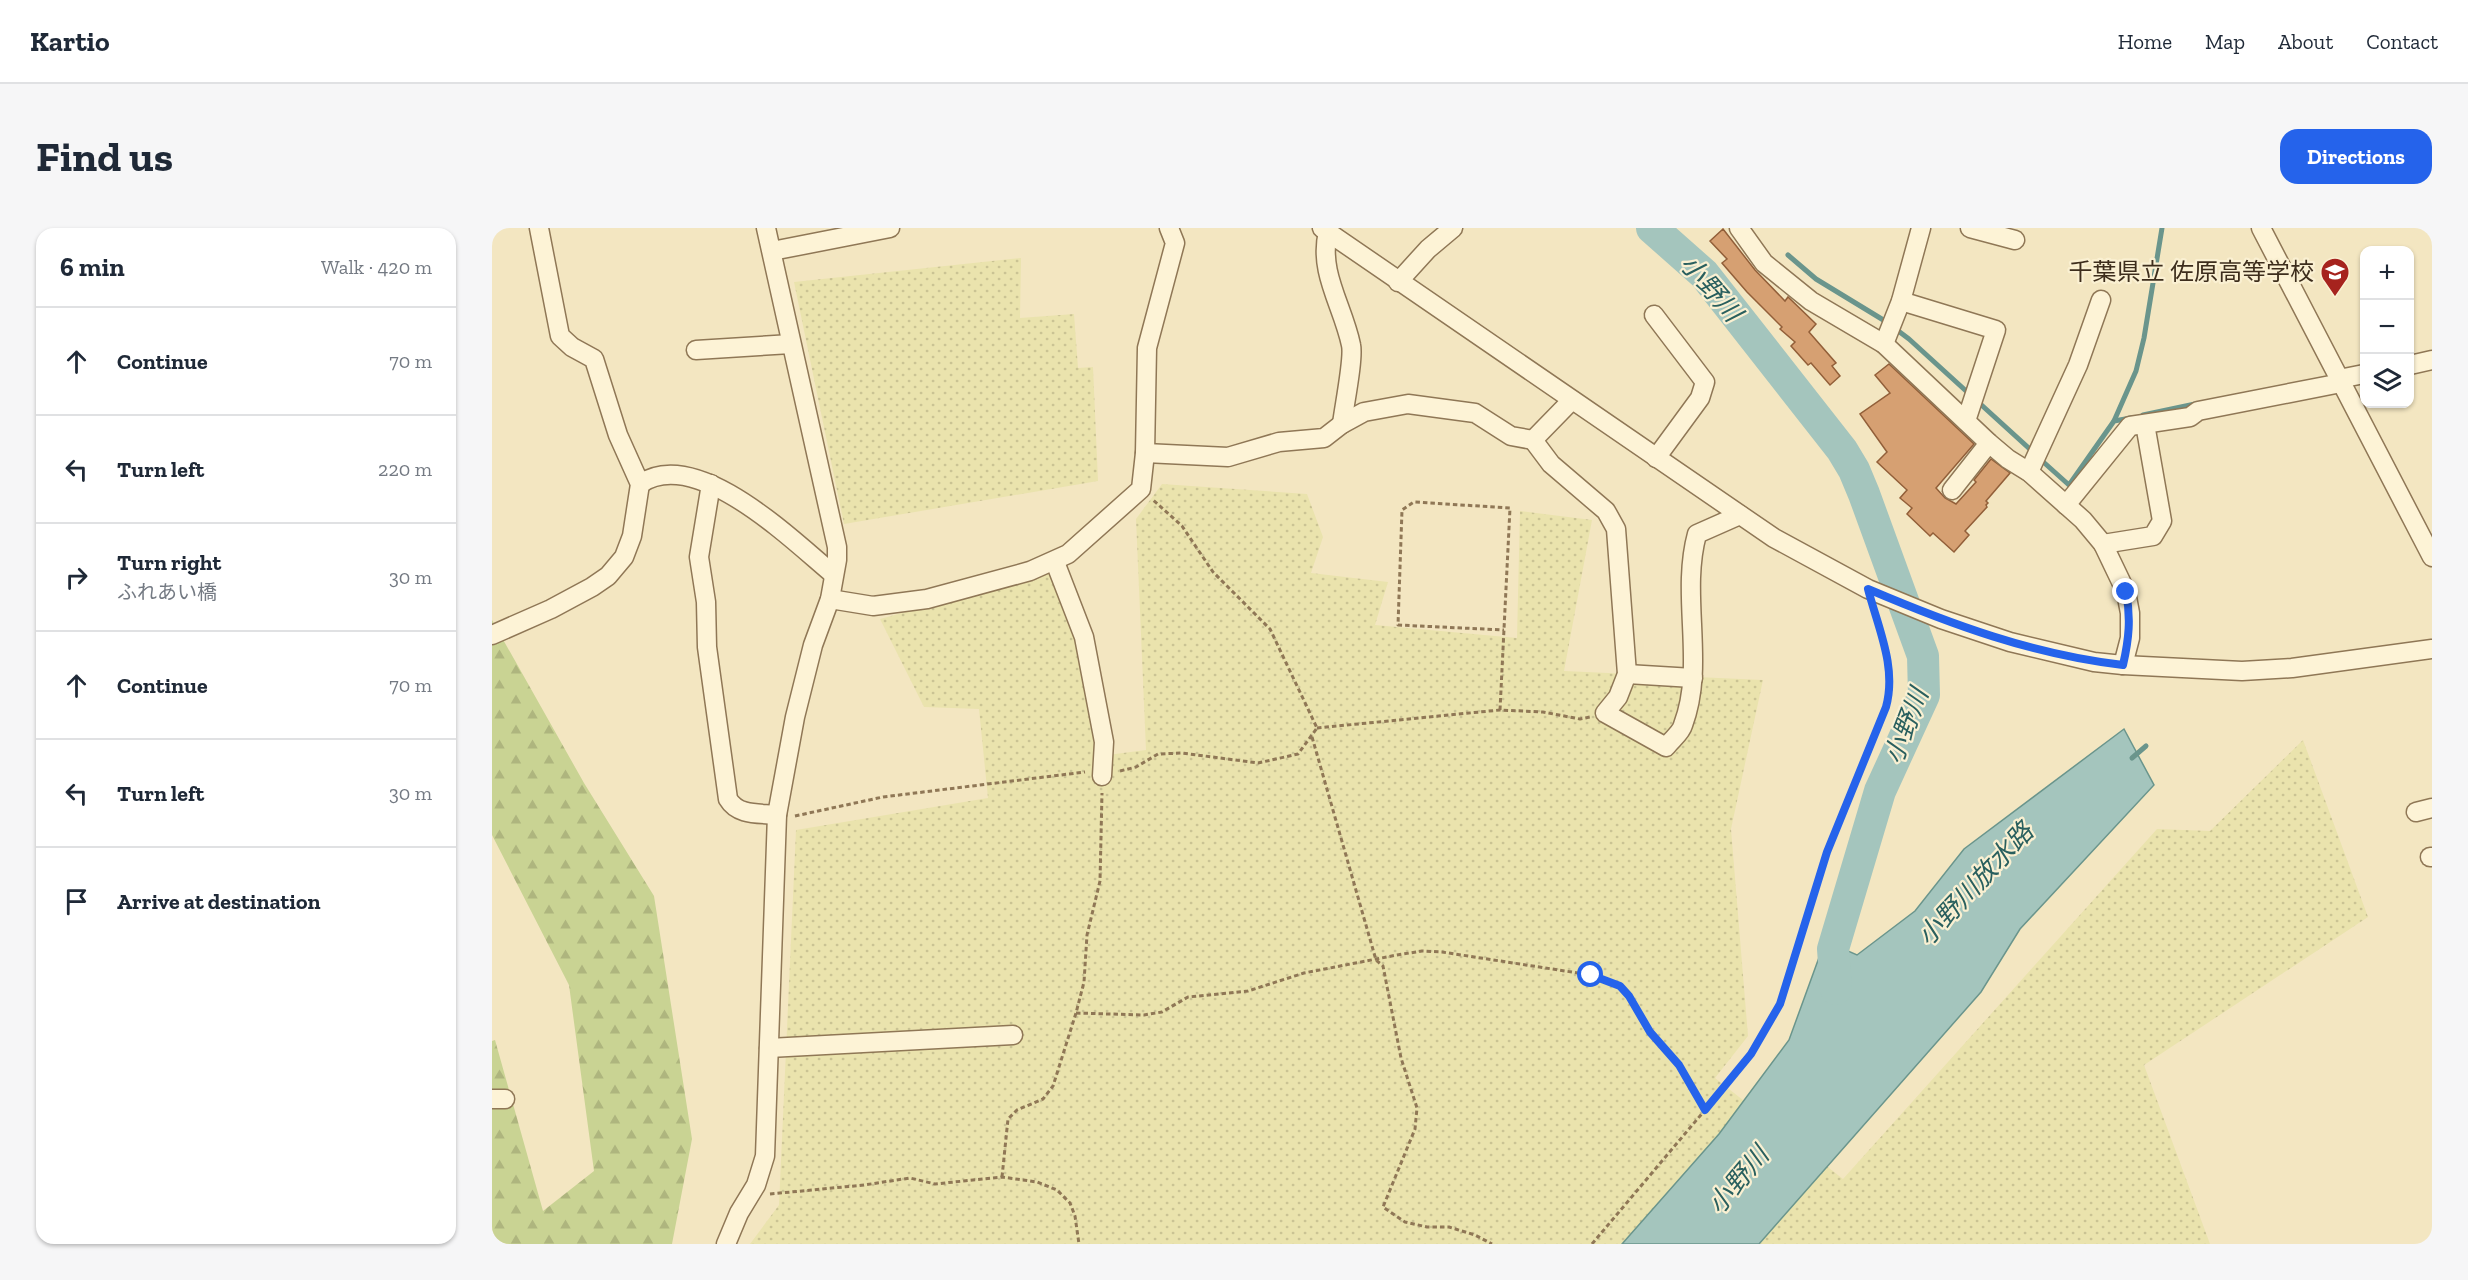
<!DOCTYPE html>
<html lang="en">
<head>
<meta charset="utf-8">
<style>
	body { margin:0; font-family:"Zilla Slab","Noto Sans JP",serif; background:#f6f6f7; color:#1f2937 }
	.controls { position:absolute; right:18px; top:18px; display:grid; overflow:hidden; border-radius:12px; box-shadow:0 2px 4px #0004 }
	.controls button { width:54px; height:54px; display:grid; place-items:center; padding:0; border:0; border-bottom:2px solid #e0e1e3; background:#fff; color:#1f2937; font:30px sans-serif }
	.stop { position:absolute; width:18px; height:18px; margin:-14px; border:4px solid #2563eb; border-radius:50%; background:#fff }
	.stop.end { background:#2563eb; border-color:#fff; box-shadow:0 2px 6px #0008 }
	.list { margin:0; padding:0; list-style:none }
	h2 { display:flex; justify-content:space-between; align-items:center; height:78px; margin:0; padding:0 24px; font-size:26px }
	h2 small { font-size:20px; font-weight:400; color:#747a83 }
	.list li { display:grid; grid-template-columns:39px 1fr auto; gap:18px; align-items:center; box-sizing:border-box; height:108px; padding:0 24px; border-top:2px solid #e0e1e3 }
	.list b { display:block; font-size:22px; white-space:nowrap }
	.list p { margin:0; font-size:20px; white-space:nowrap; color:#747a83 }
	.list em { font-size:20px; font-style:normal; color:#747a83 }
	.icon { flex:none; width:33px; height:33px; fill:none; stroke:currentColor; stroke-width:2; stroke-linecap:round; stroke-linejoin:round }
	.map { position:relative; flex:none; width:1940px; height:1016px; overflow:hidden; border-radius:18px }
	header { display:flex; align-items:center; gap:36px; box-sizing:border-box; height:84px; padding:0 30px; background:#fff; border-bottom:2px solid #e0e1e3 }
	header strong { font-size:28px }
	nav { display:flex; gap:33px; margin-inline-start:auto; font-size:21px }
	.intro { display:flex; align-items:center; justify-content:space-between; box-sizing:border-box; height:144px; padding:0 36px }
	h1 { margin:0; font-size:42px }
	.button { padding:15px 27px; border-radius:18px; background:#2563eb; color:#fff; font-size:21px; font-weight:700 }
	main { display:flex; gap:36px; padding:0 36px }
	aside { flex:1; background:#fff; border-radius:18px; box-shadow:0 2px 4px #0004 }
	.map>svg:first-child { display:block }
	.farmland { fill:url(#farmland-dots) }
	.forest { fill:url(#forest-firs) }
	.water { fill:#a4c5bd; stroke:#6a958c; stroke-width:1.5 }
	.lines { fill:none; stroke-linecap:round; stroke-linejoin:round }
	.stream { stroke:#6a958c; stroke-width:5 }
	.river { stroke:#a4c5bd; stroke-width:32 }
	.building { fill:#d6a072; stroke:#925f39; stroke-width:1.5 }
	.minor-casing { stroke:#8f7756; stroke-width:21 }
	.path { stroke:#8f7756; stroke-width:3; stroke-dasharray:4.5 3; stroke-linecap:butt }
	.minor { stroke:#fdf3d6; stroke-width:18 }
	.route { stroke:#2563eb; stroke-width:8 }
	.labels { text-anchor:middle; stroke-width:4.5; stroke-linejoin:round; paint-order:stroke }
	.poi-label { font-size:24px; fill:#3d2d1c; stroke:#faf0d2; text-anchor:end }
	.water-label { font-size:26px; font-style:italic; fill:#295f5e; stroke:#faf0d2 }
</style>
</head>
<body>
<header>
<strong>Kartio</strong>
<nav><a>Home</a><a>Map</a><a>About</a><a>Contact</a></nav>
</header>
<div class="intro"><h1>Find us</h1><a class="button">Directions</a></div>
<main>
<aside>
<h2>6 min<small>Walk · 420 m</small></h2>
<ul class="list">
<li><svg class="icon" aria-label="ahead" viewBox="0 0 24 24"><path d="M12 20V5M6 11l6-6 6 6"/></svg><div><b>Continue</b></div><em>70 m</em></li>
<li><svg class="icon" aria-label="left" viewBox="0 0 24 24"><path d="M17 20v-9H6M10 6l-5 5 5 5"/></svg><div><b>Turn left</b></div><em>220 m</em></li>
<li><svg class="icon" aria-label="right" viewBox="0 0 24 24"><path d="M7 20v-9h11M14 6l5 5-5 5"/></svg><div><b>Turn right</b><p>ふれあい橋</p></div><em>30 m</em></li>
<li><svg class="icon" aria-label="ahead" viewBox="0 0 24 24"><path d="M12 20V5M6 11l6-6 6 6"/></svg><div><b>Continue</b></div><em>70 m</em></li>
<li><svg class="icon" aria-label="left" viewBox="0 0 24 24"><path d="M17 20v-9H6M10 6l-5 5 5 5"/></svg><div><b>Turn left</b></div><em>30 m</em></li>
<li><svg class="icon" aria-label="arrive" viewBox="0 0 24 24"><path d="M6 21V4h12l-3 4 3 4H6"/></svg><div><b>Arrive at destination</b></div></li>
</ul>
</aside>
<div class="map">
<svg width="1940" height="1016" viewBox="0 0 1940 1016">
	<defs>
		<pattern id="farmland-dots" width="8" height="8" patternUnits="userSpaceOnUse" patternTransform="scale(1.5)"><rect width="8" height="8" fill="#eae3ad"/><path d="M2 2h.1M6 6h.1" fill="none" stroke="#cac394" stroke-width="1.8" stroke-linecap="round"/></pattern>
		<pattern id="forest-firs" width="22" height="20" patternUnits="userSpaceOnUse" patternTransform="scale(1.5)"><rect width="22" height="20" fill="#c9d393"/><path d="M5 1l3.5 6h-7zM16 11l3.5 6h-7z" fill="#aeb57e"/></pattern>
	</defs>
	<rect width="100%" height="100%" fill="#f3e6c1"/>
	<!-- farmland -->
	<g class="farmland">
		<path d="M 529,30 L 528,90 L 582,86 L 586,140 L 601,139 L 606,253 L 352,296 L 302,54 Z"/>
		<path d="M 670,256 L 815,266 L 831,309 L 819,345 L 896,354 L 883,397 L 1025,410 L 1028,283 L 1100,292 L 1072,443 L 1271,452 L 1239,601 L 1256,808 L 1223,850 L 1351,951 L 1665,601 L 1718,603 L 1811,512 L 1876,689 L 1652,837 L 1718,1016 L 258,1016 L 287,977 L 304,602 L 496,570 L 487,481 L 432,479 L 388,391 L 559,344 L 592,421 L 608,528 L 654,522 L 644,291 Z"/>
	</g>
	<!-- forest -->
	<path class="forest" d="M 0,392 L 92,555 L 162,668 L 200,911 L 180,1016 L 0,1016 L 0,813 L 3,812 L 51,983 L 102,943 L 77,757 L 0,607 Z"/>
	<!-- water -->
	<path class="water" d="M 1632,501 L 1662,557 L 1528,701 L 1489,764 L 1267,1016 L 1130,1016 L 1227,906 L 1297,812 L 1333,713 L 1365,727 L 1423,683 L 1472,621 Z"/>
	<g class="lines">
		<!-- stream -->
		<g class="stream">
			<path d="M 1296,27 L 1324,51 L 1393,93 L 1417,111 L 1541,224"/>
			<path d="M 1651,187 L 1703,176"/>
			<path d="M 1622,193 L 1644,143 L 1652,110 L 1670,0"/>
			<path d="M 1548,231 L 1577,257 L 1622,193 L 1639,190"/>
			<path d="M 1640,530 L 1654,518"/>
		</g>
		<!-- river -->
		<path class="river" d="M 1160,0 L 1212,46 L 1350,222 L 1362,242 L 1372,266 L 1431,428 L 1432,467 L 1388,563 L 1341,721 L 1344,761"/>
	</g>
	<!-- building -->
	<g class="building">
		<path d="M 1231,1 L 1263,42 L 1293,73 L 1296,69 L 1324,96 L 1317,104 L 1344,135 L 1340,138 L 1348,148 L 1338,157 L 1319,135 L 1316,137 L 1299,118 L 1303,114 L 1288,101 L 1290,99 L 1255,64 L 1230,35 L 1235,31 L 1218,13 Z"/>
		<path d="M 1397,136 L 1482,216 L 1444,260 L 1453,270 L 1464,276 L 1484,254 L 1482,252 L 1499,231 L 1518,245 L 1494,273 L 1496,275 L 1494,277 L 1495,279 L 1473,303 L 1477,307 L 1462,324 L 1441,305 L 1438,308 L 1415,286 L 1420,280 L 1408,270 L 1415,262 L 1385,234 L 1395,224 L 1368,186 L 1398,165 L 1383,147 Z"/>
	</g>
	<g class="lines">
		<!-- minor casing -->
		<g class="minor-casing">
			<g id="minor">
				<path d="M 830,0 L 1282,310 L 1376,361 L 1449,391 L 1518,414 L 1602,434 L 1631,437 L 1750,443 L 1800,440 L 1940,421"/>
				<path d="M 1247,0 L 1272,35 L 1319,73 L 1392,116 L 1497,215 L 1516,231 L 1537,244 L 1591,292 L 1611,316 L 1634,364 L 1638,385 L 1638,410 L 1631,437"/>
				<path d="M 1478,0 L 1523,12"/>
				<path d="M 1769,0 L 1940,329"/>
				<path d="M 836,4 C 826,44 851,78 859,117 C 862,130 852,179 850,196"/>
				<path d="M 280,23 L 398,0"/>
				<path d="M 906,54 L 936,21 L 961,0"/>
				<path d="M 1409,73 L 1504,102 L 1474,193"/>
				<path d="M 1162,87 L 1213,154 L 1208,170 L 1164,230"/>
				<path d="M 1392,116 L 1409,73 L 1429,0"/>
				<path d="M 204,122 L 299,116"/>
				<path d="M 1918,137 L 1940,132"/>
				<path d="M 1847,151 L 1872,146"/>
				<path d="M 1080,172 L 1041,212 L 1059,236 L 1114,283 L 1124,301 L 1135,446 L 1126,469 L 1113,485 L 1174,519 C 1179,512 1189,505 1191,497 C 1214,436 1188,368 1205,306 L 1248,287"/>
				<path d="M 653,225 L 736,229 L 787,214 L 832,210 L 850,196 L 872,184 L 916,176 L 983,185 L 1019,208 L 1041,212"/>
				<path d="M 1537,244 L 1586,137 L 1609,72"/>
				<path d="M 148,256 C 204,217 300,312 341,346"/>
				<path d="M 219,256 L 207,329 L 214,374 L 215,419 L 236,571 C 246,588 267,585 285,587"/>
				<path d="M 1460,262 L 1497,215"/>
				<path d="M 1574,277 L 1638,198 L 1698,189 L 1706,183 L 1849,155"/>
				<path d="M 1611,316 L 1661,308 L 1670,293 L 1653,196"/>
				<path d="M 563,334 L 592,409 L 612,514 L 610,548"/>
				<path d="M 338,371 L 381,378 L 435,371 L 538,343 L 576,326 L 649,261 L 653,225 L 655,120 L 683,15 L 677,0"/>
				<path d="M 0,407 L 59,381 L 100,359 L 116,348 L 132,329 L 140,308 L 148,256 L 126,207 L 102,131 L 80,119 L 68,108 L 47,0"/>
				<path d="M 1135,446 L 1201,450"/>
				<path d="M 1924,584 L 1940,580"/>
				<path d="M 1938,629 L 1940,629"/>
				<path d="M 277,820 L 521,807"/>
				<path d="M 0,871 L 13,871"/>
				<path d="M 234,1016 L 247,985 L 264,957 L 273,928 L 285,587 L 303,489 L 321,417 L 338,371 L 345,332 L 345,319 L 274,0"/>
			</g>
		</g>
		<!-- path -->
		<g class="path">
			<path d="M 1008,482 L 1018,280 L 922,274 L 910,282 L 906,397 L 1012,402"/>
			<path d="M 825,500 L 1008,482 L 1051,484 L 1088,491 L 1098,489"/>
			<path d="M 820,509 L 884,732 L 891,738 L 909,830 L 925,880 L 923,901 L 891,979 L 913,994 L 935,999 L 957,999 L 983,1007 L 1000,1016"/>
			<path d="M 628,543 L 644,539 L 666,526 L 690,525 L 766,535 L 806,526 L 825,500 L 778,401 L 721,344 L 690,298 L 661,272"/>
			<path d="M 303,588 L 391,569 L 593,544"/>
			<path d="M 584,785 L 652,787 L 670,784 L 696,769 L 756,763 L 812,745 L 905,727 L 930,723 L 950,724 L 1099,747 L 1128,758 L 1137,768 L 1158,804 L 1187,837 L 1213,882"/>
			<path d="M 510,949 L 516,891 L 525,882 L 551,871 L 561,858 L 584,785 L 592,754 L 595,707 L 608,653 L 610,565"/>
			<path d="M 278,966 L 372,957 L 418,950 L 443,956 L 510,949 L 545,954 L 565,962 L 578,975 L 583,988 L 587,1016"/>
			<path d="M 1100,1016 L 1213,882 L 1259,826 L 1275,802 L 1288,776 L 1335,624 L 1399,462 L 1397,437 L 1382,383"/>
		</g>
		<!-- minor -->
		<use href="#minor" class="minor"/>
	</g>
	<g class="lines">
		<!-- route -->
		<path class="route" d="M 1099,747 L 1128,758 L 1137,768 L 1158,804 L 1187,837 L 1213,882 L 1259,826 L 1288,776 L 1335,624 L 1394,479 C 1405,439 1386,400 1376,361 C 1458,396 1542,427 1631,437 C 1637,411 1639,390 1634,364"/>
	</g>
	<!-- icons -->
	<defs>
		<g id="school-pin" transform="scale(1.5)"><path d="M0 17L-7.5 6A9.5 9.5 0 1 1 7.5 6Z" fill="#a6231e" stroke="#faf0d2"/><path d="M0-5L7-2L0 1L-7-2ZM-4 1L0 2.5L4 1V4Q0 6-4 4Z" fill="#fff"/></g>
	</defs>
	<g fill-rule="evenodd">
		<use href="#school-pin" x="1843" y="44"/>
	</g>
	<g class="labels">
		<!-- poi labels -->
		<g class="poi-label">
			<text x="1822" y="52">千葉県立 佐原高等学校</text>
		</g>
		<!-- water labels -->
		<g class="water-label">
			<text transform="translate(1219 60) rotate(49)" y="9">小野川</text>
			<text transform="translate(1414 498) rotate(-69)" y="9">小野川</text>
			<text transform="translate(1483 656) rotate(-47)" y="9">小野川放水路</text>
			<text transform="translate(1246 952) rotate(-50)" y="9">小野川</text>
		</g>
	</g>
</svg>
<div class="controls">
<button>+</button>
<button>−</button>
<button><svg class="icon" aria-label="layers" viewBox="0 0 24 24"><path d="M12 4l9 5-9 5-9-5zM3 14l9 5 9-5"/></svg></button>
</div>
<div class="stop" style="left:1099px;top:747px"></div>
<div class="stop end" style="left:1634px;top:364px"></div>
</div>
</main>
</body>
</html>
